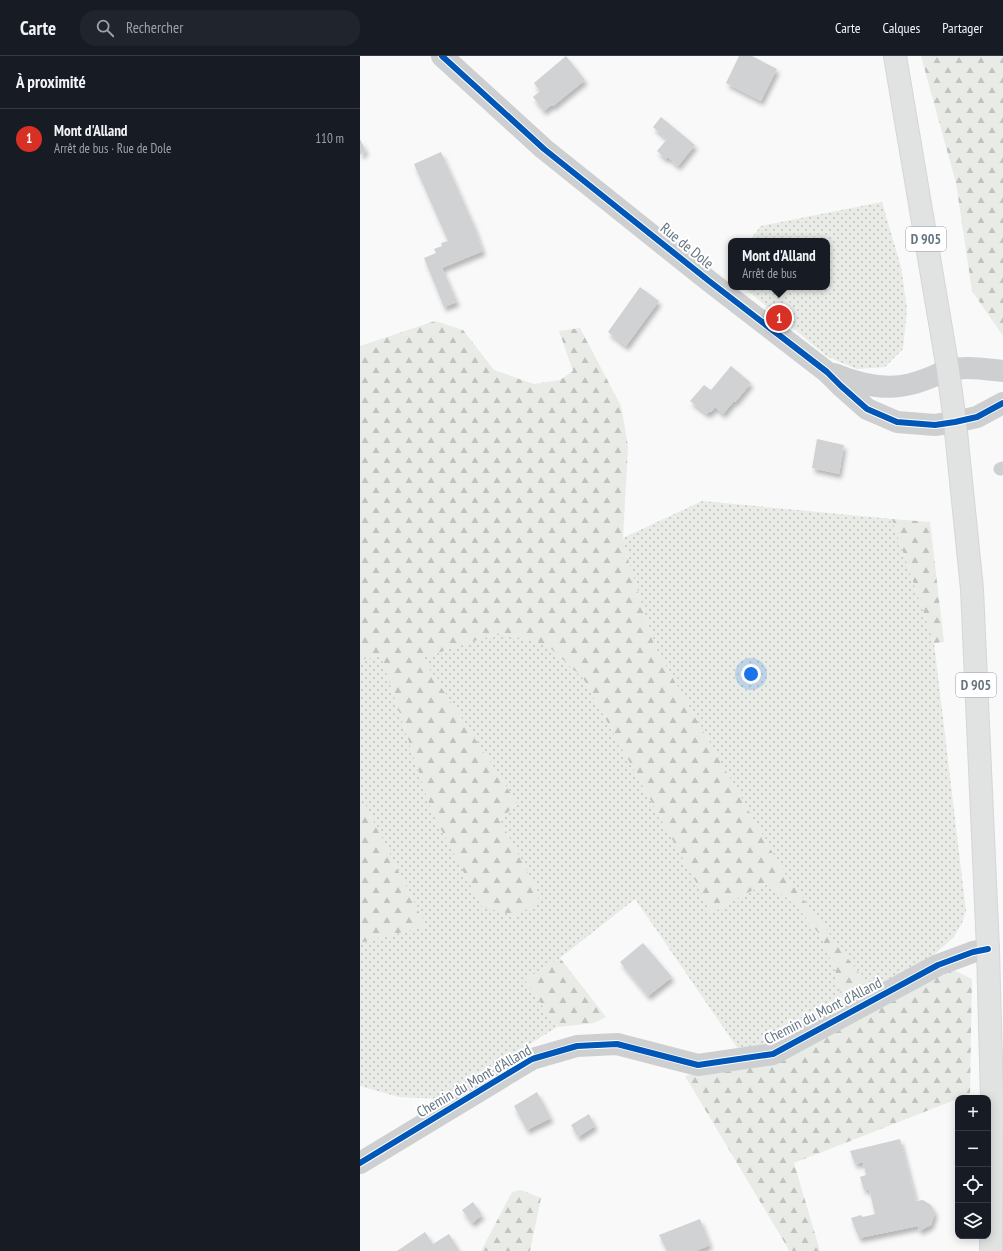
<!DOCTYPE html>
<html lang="fr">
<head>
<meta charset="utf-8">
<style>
	body { margin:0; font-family:"PT Sans Narrow",sans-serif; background:#20242c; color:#f1f3f6 }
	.controls { position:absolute; right:12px; bottom:12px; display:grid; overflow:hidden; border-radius:8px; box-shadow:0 2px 10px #0003 }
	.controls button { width:36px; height:36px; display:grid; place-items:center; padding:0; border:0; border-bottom:1px solid #363941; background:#171b24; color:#f1f3f6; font:20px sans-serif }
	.you { position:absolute; left:391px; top:618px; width:14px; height:14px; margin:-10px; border:3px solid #fff; border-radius:50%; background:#1a73e8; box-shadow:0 0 0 6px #1a73e833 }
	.badge { display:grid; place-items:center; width:26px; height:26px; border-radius:50%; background:#d93025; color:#fff; font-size:13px; font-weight:700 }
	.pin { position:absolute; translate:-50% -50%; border:2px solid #fff; box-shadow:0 1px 4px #0006 }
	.popup { position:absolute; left:368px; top:182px; width:102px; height:52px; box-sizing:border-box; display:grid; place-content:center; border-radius:8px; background:#171b24; filter:drop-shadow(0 1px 3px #0005); font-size:13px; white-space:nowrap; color:#9ea1a6 }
	.popup b { font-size:15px; color:#f1f3f6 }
	.popup::after { content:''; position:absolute; left:50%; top:100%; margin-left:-8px; border:8px solid transparent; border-top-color:#171b24 }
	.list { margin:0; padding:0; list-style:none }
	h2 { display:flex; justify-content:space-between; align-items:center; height:52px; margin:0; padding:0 16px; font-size:17px }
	h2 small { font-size:13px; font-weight:400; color:#9ea1a6 }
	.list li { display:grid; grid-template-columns:26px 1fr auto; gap:12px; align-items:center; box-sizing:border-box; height:60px; padding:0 16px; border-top:1px solid #363941 }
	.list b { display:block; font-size:15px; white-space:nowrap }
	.list p { margin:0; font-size:13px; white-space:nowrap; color:#9ea1a6 }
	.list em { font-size:13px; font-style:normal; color:#9ea1a6 }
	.icon { flex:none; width:22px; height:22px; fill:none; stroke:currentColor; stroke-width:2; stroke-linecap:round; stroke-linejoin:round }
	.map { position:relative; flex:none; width:643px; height:1195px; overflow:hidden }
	header { display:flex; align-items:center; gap:24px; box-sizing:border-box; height:56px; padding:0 20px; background:#171b24; border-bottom:1px solid #363941 }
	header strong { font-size:19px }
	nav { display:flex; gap:22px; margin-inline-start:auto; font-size:14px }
	.search { width:280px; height:36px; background:#20242c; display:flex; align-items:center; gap:10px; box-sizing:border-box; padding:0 14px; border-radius:16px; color:#9ea1a6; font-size:15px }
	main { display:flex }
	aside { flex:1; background:#171b24 }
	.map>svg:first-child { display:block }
	.grass { fill:url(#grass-dots) }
	.forest { fill:url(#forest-firs) }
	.building { fill:#d0d2d3; filter:url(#shadow) }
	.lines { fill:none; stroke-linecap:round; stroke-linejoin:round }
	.primary-casing { stroke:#d5d6d7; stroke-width:24 }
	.service { stroke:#cecfd0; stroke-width:13 }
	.minor { stroke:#cecfd0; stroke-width:22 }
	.tertiary { stroke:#cecfd0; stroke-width:22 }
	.primary { stroke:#e1e2e2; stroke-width:22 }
	.cycleway-casing { stroke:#fff; stroke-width:8 }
	.cycleway { stroke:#0057b8; stroke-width:6 }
	.labels { text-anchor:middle; stroke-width:4; stroke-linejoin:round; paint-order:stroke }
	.shield { fill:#fff; stroke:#939fa8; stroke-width:1 }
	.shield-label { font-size:14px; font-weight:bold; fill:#657683 }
	.street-label { font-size:15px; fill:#657683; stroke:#fff }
</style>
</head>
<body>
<header>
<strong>Carte</strong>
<div class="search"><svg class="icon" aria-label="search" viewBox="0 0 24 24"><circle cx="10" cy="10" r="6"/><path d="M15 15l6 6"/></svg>Rechercher</div>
<nav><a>Carte</a><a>Calques</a><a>Partager</a></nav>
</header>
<main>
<aside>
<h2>À proximité<small></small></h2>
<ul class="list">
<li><span class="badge">1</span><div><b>Mont d'Alland</b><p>Arrêt de bus · Rue de Dole</p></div><em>110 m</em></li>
</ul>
</aside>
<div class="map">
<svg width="643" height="1195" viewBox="0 0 643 1195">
	<defs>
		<pattern id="grass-dots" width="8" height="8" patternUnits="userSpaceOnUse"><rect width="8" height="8" fill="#e8ebe6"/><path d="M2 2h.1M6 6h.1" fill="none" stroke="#c0c3c0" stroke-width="1.8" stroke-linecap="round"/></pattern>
		<pattern id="forest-firs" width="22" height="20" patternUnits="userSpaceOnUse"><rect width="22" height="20" fill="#e8ebe6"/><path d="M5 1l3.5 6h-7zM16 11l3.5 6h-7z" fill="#c0c3c0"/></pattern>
		<filter id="shadow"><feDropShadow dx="2.5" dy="4.5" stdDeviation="2" flood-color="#0004"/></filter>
	</defs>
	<rect width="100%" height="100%" fill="#f9f9f9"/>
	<!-- grass -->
	<g class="grass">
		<path d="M 522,146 L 541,211 L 547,253 L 543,293 L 525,311 L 497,313 L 468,301 L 383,231 L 467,231 L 467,185 L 389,185 L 401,170 Z"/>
		<path d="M 342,445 L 532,463 L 574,587 L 606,855 L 602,867 L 594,881 L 569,903 L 511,933 L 427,822 L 294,589 L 268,503 L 263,482 Z"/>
		<path d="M 139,577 L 187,589 L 223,622 L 336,826 L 351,857 L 406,827 L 433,846 L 460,879 L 474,910 L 483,949 L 408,991 L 381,997 L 275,843 L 200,902 L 165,924 L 197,971 L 82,1043 L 39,1041 L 0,1030 L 0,887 L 66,870 L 0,739 L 0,604 L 21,600 L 72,756 L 180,840 L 140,764 L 157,747 L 62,602 Z"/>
	</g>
	<!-- forest -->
	<g class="forest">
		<path d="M 561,0 L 643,0 L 643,280 L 612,235 L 596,127 Z"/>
		<path d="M 75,265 L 103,274 L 134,314 L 174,328 L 200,324 L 213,315 L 199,275 L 220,272 L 261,350 L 268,390 L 263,482 L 268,503 L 294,589 L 427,822 L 511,933 L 483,949 L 474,910 L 460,879 L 433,846 L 406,827 L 351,857 L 336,826 L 223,622 L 187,589 L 139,577 L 62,602 L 157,747 L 140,764 L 180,840 L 171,851 L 155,859 L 122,851 L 72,756 L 21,600 L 0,604 L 0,290 Z"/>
		<path d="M 532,463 L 570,466 L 584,586 L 574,587 Z"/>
		<path d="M 0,739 L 66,870 L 0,887 Z"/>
		<path d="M 200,902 L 246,961 L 234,967 L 197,971 L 165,924 Z"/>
		<path d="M 594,914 L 612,923 L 610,1038 L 434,1107 L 460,1195 L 429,1195 L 426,1189 L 325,1020 L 388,1007 Z"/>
		<path d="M 161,1134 L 181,1142 L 170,1195 L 121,1195 L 152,1136 Z"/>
	</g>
	<!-- building -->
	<g class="building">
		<path d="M 206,0 L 225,24 L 193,50 L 191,49 L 184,55 L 173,41 L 180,35 L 174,27 Z"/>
		<path d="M 379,0 L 392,0 L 417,13 L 401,45 L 366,27 Z"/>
		<path d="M 301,61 L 335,89 L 318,110 L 308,101 L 306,103 L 297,95 L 307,83 L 293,71 Z"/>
		<path d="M 0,83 L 6,95 L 0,99 Z"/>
		<path d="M 81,96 L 114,170 L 123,195 L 82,212 L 97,246 L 84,251 L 64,202 L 76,197 L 74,193 L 82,190 L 81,187 L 88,185 L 54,108 Z"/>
		<path d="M 280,231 L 299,245 L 266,290 L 248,276 Z"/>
		<path d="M 371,310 L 391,327 L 377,344 L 375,346 L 374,345 L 363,358 L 355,351 L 351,356 L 350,355 L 347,358 L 330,345 L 344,329 L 351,334 Z"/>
		<path d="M 457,383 L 484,389 L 479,418 L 452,412 Z"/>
		<path d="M 283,887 L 312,921 L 288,940 L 260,906 Z"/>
		<path d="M 177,1036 L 191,1062 L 167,1074 L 154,1050 Z"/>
		<path d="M 229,1058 L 235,1070 L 218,1081 L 211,1069 Z"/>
		<path d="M 540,1083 L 556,1145 L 563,1144 L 571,1149 L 575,1157 L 571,1169 L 559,1175 L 558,1170 L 499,1182 L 491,1162 L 501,1159 L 503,1161 L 515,1158 L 509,1133 L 504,1134 L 500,1121 L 506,1119 L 503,1106 L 495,1108 L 490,1095 Z"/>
		<path d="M 113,1146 L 122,1159 L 112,1167 L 102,1154 Z"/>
		<path d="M 340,1163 L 350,1189 L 336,1195 L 307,1195 L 299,1179 Z"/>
		<path d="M 65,1176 L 73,1188 L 89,1178 L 99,1194 L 98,1195 L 37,1195 Z"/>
	</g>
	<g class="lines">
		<!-- primary casing -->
		<g class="primary-casing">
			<path id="primary" d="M 535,0 L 588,314 L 595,366 L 612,533 L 628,893 L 632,1043 L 631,1195"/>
		</g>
		<!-- service -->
		<path class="service" d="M 640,413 L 643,412"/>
		<!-- minor -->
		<path class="minor" d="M 0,1107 L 172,1003 L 217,990 L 257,988 L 338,1009 L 413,998 L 578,909 L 613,896 L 628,893"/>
		<!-- tertiary -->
		<g class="tertiary">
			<path d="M 82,0 L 184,93 L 349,225 L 467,316 L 481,330 L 507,353 L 537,366 L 575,369 L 595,366 L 617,361 L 643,347"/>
			<path d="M 474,318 C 498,328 525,335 551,328 C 559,326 567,323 574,320 C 579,318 583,315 588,314 C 605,310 626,313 643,315"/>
		</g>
		<!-- primary -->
		<use href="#primary" class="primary"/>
		<!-- cycleway casing -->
		<g class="cycleway-casing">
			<g id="cycleway">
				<path d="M 82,0 L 184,93 L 349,225 L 467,316 L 481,330 L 507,353 L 537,366 L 575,369 L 595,366 L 617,361 L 643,347"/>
				<path d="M 0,1107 L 172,1003 L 217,990 L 257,988 L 338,1009 L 413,998 L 578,909 L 613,896 L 628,893"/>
			</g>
		</g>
		<!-- cycleway -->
		<use href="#cycleway" class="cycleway"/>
	</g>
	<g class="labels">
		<!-- shield labels -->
		<g class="shield">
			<rect x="546" y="171" width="40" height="24" rx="3"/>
			<rect x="596" y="617" width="40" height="24" rx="3"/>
		</g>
		<g class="shield-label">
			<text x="566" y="188">D 905</text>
			<text x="616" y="634">D 905</text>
		</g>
		<!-- street labels -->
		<g class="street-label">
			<text transform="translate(327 190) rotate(39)" y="5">Rue de Dole</text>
			<text transform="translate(463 955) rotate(-27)" y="5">Chemin du Mont d'Alland</text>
			<text transform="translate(114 1025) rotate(-30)" y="5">Chemin du Mont d'Alland</text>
		</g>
	</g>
</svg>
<div class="controls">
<button>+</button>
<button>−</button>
<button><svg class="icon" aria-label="locate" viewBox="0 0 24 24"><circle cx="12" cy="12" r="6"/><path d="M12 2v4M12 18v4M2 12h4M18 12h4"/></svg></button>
<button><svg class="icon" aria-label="layers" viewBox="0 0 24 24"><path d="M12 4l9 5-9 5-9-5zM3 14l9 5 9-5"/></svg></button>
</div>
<div class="you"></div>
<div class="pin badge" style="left:419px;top:262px">1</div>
<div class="popup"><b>Mont d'Alland</b>Arrêt de bus</div>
</div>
</main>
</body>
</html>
